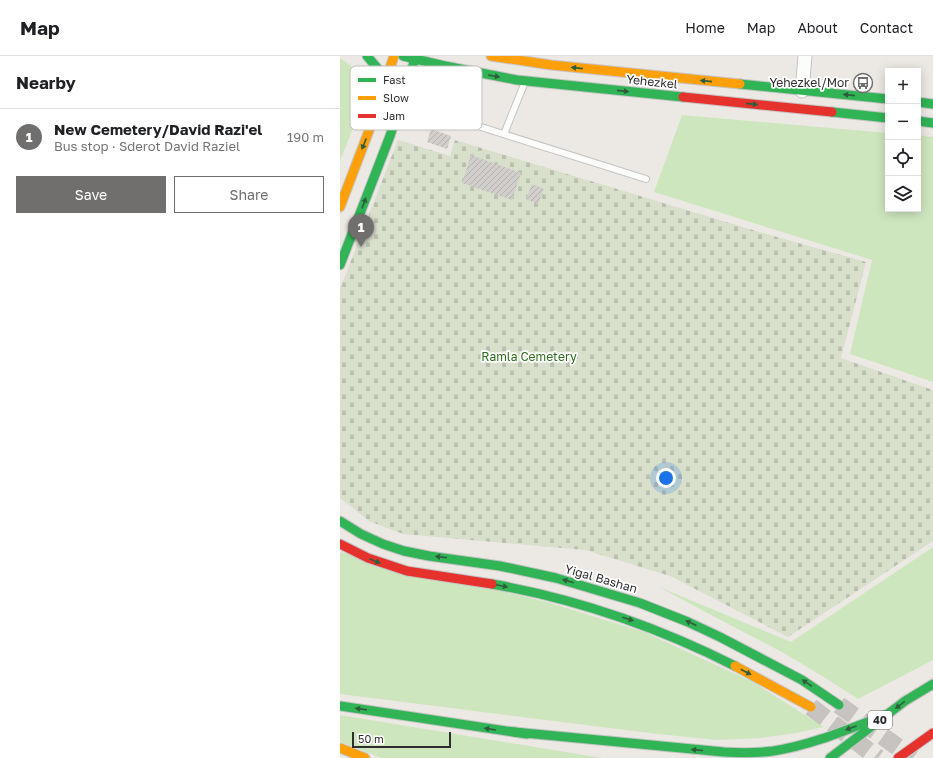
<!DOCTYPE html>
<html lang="en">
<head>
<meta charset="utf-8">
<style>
	body { margin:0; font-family:"Golos Text",sans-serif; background:#f6f6f6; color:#202124 }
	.controls { position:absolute; right:12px; top:12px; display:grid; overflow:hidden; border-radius:0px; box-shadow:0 2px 10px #0003 }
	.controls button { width:36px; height:36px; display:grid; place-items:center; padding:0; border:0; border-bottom:1px solid #e0e0e0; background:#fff; color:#202124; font:20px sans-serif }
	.scale { position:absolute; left:12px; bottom:10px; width:99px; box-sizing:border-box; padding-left:4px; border:2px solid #2e2e2e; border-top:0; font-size:11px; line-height:14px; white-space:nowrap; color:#2e2e2e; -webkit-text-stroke:3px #fff; paint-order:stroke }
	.you { position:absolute; left:326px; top:422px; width:14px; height:14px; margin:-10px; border:3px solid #fff; border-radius:50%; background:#1a73e8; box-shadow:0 0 0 6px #1a73e833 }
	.badge { display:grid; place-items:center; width:26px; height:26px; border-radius:50%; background:#706f6e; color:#fff; font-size:13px; font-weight:700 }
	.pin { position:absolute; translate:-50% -33px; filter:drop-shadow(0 1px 2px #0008) }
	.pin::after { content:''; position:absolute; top:21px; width:14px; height:12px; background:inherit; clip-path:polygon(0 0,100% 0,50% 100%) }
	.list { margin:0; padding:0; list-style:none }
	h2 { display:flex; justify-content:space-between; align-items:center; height:52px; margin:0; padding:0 16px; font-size:17px }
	h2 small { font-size:13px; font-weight:400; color:#757577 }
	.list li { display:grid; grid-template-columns:26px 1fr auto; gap:12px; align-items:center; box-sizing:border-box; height:56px; padding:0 16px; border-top:1px solid #e0e0e0 }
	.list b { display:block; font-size:15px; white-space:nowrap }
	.list p { margin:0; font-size:13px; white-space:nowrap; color:#757577 }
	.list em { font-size:13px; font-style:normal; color:#757577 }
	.actions { display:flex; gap:8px; padding:12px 16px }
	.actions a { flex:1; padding:9px 0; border:1px solid #706f6e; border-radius:0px; text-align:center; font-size:14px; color:#706f6e }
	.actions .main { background:#706f6e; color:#fff }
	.icon { flex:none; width:22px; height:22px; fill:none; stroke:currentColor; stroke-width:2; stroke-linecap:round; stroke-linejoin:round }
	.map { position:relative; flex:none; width:593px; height:702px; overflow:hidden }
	header { display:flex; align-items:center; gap:24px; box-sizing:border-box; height:56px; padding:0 20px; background:#fff; border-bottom:1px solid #e0e0e0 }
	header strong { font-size:19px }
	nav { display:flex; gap:22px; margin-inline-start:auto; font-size:14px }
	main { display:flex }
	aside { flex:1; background:#fff }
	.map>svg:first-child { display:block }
	.grass { fill:#cee6be }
	.cemetery { fill:url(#cemetery-stones) }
	.building { fill:url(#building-hatch) }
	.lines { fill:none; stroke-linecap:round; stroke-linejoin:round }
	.secondary-tunnel { stroke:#c6c3c0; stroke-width:18; stroke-dasharray:18 9; stroke-linecap:butt }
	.lane-casing { stroke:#c5c4c5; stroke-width:8 }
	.street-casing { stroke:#c5c4c5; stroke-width:15 }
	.fast-casing { stroke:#c5c4c5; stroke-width:11 }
	.slow-casing { stroke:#c5c4c5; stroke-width:11 }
	.jam-casing { stroke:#c5c4c5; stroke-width:11 }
	.lane { stroke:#fcfcfb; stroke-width:6 }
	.street { stroke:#fcfcfb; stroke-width:13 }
	.fast { stroke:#30b455; stroke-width:9 }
	.slow { stroke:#ff9f0a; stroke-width:9 }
	.jam { stroke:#e5322d; stroke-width:9 }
	.oneway { fill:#2f5d3c }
	.labels { text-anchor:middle; stroke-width:3.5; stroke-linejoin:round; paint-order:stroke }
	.shield { fill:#fff; stroke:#6d6d6d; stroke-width:1 }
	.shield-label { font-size:11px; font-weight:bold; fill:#2e2e2e }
	.street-label { font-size:12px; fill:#2e2e2e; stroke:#fff }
	.poi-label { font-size:12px; fill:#2e2e2e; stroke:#fff; text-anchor:end }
	.park-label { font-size:12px; fill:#2c6e1b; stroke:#fff }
	.key { fill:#fff; stroke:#c0c0c0; stroke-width:1 }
	.key-label { font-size:11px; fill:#2e2e2e }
</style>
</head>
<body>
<header>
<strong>Map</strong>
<nav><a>Home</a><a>Map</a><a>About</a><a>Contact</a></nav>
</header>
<main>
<aside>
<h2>Nearby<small></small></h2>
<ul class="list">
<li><span class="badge">1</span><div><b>New Cemetery/David Razi'el</b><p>Bus stop · Sderot David Raziel</p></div><em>190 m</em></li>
</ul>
<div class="actions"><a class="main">Save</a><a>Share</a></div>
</aside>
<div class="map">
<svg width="593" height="702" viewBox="0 0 593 702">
	<defs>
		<pattern id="cemetery-stones" width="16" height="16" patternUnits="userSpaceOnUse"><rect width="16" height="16" fill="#d8e0cc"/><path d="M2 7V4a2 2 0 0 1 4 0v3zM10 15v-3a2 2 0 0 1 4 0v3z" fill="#bac0b0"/></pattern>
		<pattern id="building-hatch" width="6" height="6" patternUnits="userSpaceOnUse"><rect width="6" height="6" fill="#d1cecb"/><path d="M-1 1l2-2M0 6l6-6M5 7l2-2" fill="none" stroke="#b4b1af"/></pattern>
	</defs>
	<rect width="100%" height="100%" fill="#ece8e4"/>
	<!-- grass -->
	<g class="grass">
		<path d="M 0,2 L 11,10 L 25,26 L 25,42 L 0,105 Z"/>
		<path d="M 342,59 L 548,77 L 548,153 L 578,153 L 578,79 L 593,81 L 593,326 L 510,298 L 532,204 L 314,136 Z"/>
		<path d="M 593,491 L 593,604 L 518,643 C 484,621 449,599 413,581 C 381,564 350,548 319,531 L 451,586 Z"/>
		<path d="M 0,496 L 170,537 L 210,547 L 304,576 L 413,626 L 484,671 L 456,677 L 421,682 L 377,684 L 318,678 L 0,638 Z"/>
		<path d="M 0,659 L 262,702 L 41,702 L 0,686 Z"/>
	</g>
	<!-- cemetery -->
	<path class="cemetery" d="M 58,84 L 110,100 L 115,84 L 416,175 L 526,206 L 501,302 L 593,334 L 593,485 L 448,581 L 330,520 L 245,494 L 63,478 L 29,465 L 0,442 L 0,233 Z"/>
	<!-- building -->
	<g class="building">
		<path d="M 91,73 L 111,80 L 107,93 L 87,86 Z"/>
		<path d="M 131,99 L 181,117 L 172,144 L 122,127 Z"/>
		<path d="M 192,128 L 204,133 L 198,148 L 186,143 Z"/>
	</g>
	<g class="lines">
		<!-- secondary-tunnel -->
		<g class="secondary-tunnel">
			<path d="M 499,649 L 573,702"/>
			<path d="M 471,651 L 538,702"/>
		</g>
		<!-- lane casing -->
		<g class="lane-casing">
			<g id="lane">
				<path d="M 87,54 L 306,123"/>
				<path d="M 164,78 L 185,26"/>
			</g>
		</g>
		<!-- street casing -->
		<g class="street-casing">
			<path id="street" d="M 462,35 L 465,0"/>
		</g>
		<!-- fast casing -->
		<g class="fast-casing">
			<g id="fast">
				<path d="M 27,0 L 39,14 L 42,34"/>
				<path d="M 63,0 L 105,10 L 177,24 L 343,41"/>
				<path d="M 400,28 L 548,43"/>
				<path d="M 66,42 C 81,21 93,19 117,16"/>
				<path d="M 578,46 L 593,48"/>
				<path d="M 492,56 L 548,62"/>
				<path d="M 578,65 L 593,67"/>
				<path d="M 0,209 L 50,80 L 76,0"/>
				<path d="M 0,465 L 21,478 L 43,488 L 64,495 L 89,500 L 160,510 L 216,522 L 300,547 L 348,566 L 380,581 L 462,624 L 499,649"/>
				<path d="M 152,528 C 237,543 318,571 395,610"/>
				<path d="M 0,650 L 187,678"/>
				<path d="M 174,676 L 384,696 C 400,697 417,697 433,695 C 473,689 511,672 548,658"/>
				<path d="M 490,702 L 565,645 L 593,628"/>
			</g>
		</g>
		<!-- slow casing -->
		<g class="slow-casing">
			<g id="slow">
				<path d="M 151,0 L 211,9 L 400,28"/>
				<path d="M 0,151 L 30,72 L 54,0"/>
				<path d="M 395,610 L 471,651"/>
				<path d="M 0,692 L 25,702"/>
			</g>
		</g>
		<!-- jam casing -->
		<g class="jam-casing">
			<g id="jam">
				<path d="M 343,41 L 492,56"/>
				<path d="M 0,488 L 28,502 L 67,515 L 152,528"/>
				<path d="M 558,702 L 593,677"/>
			</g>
		</g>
		<!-- lane -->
		<use href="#lane" class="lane"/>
		<!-- street -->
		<use href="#street" class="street"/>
		<!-- fast -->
		<use href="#fast" class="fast"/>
		<!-- slow -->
		<use href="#slow" class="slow"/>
		<!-- jam -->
		<use href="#jam" class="jam"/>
	</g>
	<!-- one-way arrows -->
	<defs><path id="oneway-solid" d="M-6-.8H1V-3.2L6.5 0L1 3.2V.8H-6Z"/></defs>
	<g class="oneway">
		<use href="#oneway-solid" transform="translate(237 12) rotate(-174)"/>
		<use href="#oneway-solid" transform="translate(154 20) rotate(10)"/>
		<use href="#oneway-solid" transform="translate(366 25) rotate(-174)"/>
		<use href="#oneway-solid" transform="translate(283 35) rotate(6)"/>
		<use href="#oneway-solid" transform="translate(509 39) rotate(-174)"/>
		<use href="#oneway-solid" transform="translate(412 48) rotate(6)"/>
		<use href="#oneway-solid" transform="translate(24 88) rotate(112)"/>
		<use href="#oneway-solid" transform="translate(24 147) rotate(-70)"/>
		<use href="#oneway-solid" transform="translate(101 501) rotate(-173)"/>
		<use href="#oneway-solid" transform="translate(35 505) rotate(22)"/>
		<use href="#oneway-solid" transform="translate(228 525) rotate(-164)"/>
		<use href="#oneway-solid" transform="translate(162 530) rotate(12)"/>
		<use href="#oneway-solid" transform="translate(288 563) rotate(17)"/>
		<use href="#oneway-solid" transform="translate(351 567) rotate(-156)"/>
		<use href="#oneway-solid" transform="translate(406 616) rotate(28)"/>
		<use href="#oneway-solid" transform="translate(467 627) rotate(-146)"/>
		<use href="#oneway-solid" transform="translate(560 649) rotate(143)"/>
		<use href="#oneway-solid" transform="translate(21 653) rotate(-172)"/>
		<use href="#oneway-solid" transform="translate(511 672) rotate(160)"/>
		<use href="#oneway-solid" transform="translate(150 673) rotate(-171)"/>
		<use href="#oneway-solid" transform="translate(357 694) rotate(-175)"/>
	</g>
	<!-- icons -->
	<defs>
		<g id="bus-ring" transform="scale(1)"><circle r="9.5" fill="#fff" stroke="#706f6e" stroke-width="1.5"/><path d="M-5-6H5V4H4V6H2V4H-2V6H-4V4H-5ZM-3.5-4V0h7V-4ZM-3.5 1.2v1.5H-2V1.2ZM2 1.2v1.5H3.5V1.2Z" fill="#706f6e"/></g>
	</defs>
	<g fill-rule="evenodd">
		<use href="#bus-ring" x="523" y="27"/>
	</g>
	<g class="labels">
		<!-- shield labels -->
		<rect class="shield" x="528" y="655" width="24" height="18" rx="3"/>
		<g class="shield-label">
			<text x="540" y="668">40</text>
		</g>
		<!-- street labels -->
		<g class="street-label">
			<text transform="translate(312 26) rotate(6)" y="4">Yehezkel</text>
			<text transform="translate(261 523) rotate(16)" y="4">Yigal Bashan</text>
		</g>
		<!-- poi labels -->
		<g class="poi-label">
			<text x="509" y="31">Yehezkel/Mor</text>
		</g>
		<!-- park labels -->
		<g class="park-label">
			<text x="189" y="305">Ramla Cemetery</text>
		</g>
	</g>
	<!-- legend -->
	<rect x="10" y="10" width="132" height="64" rx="6" class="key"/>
	<rect x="18" y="22" width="18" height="4" fill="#30b455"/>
	<rect x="18" y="40" width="18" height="4" fill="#ff9f0a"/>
	<rect x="18" y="58" width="18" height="4" fill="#e5322d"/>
	<g class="key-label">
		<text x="43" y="28">Fast</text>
		<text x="43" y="46">Slow</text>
		<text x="43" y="64">Jam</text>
	</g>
</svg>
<div class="controls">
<button>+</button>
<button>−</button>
<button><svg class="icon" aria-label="locate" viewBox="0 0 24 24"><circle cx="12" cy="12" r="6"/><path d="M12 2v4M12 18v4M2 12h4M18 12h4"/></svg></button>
<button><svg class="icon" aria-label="layers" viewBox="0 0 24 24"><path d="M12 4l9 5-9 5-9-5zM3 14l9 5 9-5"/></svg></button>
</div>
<div class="scale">50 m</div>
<div class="you"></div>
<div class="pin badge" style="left:21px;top:191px">1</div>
</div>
</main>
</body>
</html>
